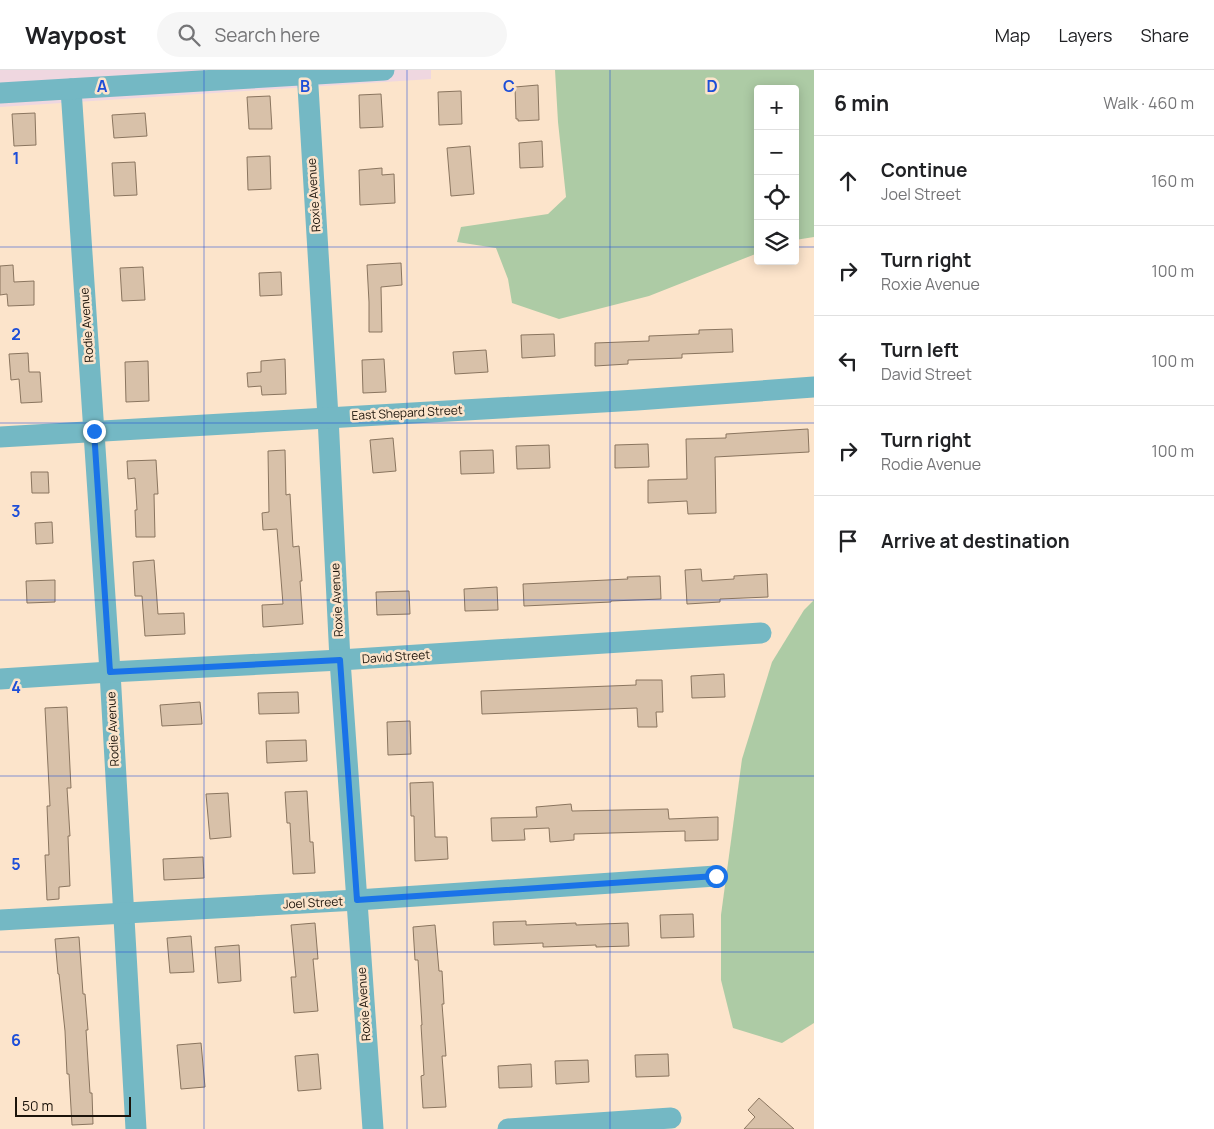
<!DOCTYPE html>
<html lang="en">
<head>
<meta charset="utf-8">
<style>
	body { margin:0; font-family:Manrope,sans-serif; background:#f6f6f6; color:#202124 }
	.controls { position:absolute; right:15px; top:15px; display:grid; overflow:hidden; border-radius:5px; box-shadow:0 2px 12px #0003 }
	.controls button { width:45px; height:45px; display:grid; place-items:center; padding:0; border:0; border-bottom:1px solid #e0e0e0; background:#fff; color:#202124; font:25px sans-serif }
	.scale { position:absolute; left:15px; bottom:12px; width:116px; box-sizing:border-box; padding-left:5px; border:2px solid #1c140b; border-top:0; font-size:14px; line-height:18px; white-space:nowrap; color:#1c140b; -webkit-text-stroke:4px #fce4cb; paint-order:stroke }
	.stop { position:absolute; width:15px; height:15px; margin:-11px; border:4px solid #1a73e8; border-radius:50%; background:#fff }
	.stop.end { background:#1a73e8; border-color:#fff; box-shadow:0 1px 5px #0008 }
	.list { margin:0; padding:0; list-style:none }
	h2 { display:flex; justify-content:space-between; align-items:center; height:65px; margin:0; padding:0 20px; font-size:21px }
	h2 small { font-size:16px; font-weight:400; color:#757577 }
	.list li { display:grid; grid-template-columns:32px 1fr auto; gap:15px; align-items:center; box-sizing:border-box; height:90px; padding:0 20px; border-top:1px solid #e0e0e0 }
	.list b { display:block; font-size:19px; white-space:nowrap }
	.list p { margin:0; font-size:16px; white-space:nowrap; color:#757577 }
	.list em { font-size:16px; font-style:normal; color:#757577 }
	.icon { flex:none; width:28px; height:28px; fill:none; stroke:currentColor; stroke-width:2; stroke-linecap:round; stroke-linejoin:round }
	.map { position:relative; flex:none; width:814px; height:1059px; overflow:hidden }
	header { display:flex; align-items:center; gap:30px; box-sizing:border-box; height:70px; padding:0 25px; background:#fff; border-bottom:1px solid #e0e0e0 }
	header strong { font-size:24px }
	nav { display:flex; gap:28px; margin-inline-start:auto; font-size:18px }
	.search { width:350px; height:45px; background:#f6f6f6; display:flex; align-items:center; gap:12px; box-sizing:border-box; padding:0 18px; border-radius:28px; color:#757577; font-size:19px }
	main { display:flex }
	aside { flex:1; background:#fff }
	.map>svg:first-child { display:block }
	.commercial { fill:#efd7e0 }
	.green { fill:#adcba5 }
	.building { fill:#d8c1a9; stroke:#8a755f }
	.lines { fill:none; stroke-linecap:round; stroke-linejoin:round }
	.minor { stroke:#74b8c4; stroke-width:21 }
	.route { stroke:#1a73e8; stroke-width:6 }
	.grid { fill:none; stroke:#1d4ed8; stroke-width:1; stroke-opacity:0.55 }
	.labels { text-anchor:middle; stroke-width:5; stroke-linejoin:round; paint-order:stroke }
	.street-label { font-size:12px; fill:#1c140b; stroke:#fce4cb }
	.grid-label { font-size:16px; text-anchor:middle; font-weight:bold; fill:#1d4ed8; stroke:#fce4cb; stroke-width:5; stroke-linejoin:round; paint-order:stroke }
</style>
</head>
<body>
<header>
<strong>Waypost</strong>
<div class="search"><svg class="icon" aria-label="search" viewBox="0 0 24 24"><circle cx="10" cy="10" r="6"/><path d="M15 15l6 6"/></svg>Search here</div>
<nav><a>Map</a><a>Layers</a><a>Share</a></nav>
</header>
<main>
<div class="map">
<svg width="814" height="1059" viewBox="0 0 814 1059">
	<rect width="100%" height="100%" fill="#fce4cb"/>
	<!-- commercial -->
	<path class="commercial" d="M 0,0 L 431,0 L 431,9 L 0,37 Z"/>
	<!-- green -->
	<g class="green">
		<path d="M 555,0 L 814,0 L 814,167 L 795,170 L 795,19 L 758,19 L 758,183 L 649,226 L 559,249 L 512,233 L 508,209 L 496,178 L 457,172 L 461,157 L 548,144 L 566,127 L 558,52 Z"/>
		<path d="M 814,530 L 814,953 L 782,973 L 733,958 L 721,910 L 721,845 L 742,689 L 772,592 L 804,540 Z"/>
	</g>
	<!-- building -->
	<g class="building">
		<path d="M 538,15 L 539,50 L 518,51 L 518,49 L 516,49 L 515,17 Z"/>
		<path d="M 461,21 L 462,54 L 439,55 L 438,22 Z"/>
		<path d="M 381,24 L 383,57 L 360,58 L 359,25 Z"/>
		<path d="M 270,26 L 272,59 L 249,59 L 247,27 Z"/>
		<path d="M 35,43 L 36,75 L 14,76 L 12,44 Z"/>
		<path d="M 145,43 L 147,66 L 114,68 L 112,45 Z"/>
		<path d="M 542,71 L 543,97 L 520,98 L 519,73 Z"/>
		<path d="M 470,76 L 474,124 L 451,126 L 447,78 Z"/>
		<path d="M 270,86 L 271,119 L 248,120 L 247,87 Z"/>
		<path d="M 135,92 L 137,125 L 114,126 L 112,93 Z"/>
		<path d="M 382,98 L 382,105 L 394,104 L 395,133 L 360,135 L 359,100 Z"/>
		<path d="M 401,193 L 402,215 L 381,217 L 382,262 L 369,262 L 369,232 L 367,195 Z"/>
		<path d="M 13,195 L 14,212 L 34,211 L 34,235 L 8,236 L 7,224 L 0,225 L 0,196 Z"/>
		<path d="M 143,197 L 145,230 L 122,231 L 120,198 Z"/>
		<path d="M 281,202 L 282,225 L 260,226 L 259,203 Z"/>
		<path d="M 732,259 L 733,282 L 682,284 L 682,288 L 628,290 L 628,294 L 595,296 L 595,273 L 649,271 L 649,266 L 699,264 L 699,260 Z"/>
		<path d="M 554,264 L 555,286 L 522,288 L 521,265 Z"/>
		<path d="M 486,280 L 488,302 L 455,304 L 453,282 Z"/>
		<path d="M 28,283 L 29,302 L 40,302 L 42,332 L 21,333 L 19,309 L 11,310 L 9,284 Z"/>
		<path d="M 285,289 L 286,324 L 262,325 L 261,316 L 248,317 L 247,303 L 261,302 L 261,291 Z"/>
		<path d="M 384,289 L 386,322 L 363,323 L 362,290 Z"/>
		<path d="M 148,291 L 149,331 L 126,332 L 125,292 Z"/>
		<path d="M 808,359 L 809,382 L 715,387 L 716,443 L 688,444 L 687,431 L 648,433 L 648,410 L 687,409 L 686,369 L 726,368 L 726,364 Z"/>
		<path d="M 393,368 L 396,401 L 373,403 L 370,370 Z"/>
		<path d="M 648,374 L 649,397 L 615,398 L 615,375 Z"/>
		<path d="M 549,375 L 550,398 L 517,399 L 516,376 Z"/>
		<path d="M 285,380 L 286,425 L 290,424 L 293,477 L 299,476 L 302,511 L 300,511 L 303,554 L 263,557 L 262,535 L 283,534 L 277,459 L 263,460 L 262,443 L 269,442 L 268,381 Z"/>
		<path d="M 493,380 L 494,403 L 461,404 L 460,381 Z"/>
		<path d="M 156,390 L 158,424 L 154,424 L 155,467 L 136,467 L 135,440 L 137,440 L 135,408 L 128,409 L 127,391 Z"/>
		<path d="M 31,402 L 48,402 L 49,423 L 32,423 Z"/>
		<path d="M 52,452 L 53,473 L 36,474 L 35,453 Z"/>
		<path d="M 154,490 L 158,544 L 184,543 L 185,564 L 145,566 L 142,526 L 135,526 L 133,492 Z"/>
		<path d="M 701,499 L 702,511 L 734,509 L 734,506 L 767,504 L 768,527 L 720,529 L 720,532 L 687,534 L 685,500 Z"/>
		<path d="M 660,506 L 661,529 L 611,531 L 611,532 L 524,536 L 523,514 L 628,509 L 627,507 Z"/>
		<path d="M 55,510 L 55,532 L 27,533 L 26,511 Z"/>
		<path d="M 497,517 L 498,540 L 465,541 L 464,519 Z"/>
		<path d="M 409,521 L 410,544 L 377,545 L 376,522 Z"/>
		<path d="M 724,604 L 725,627 L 692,628 L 691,606 Z"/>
		<path d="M 636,610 L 662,610 L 663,642 L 656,642 L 657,657 L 638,657 L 637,638 L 482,644 L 481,621 L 636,615 Z"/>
		<path d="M 298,622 L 299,643 L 259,644 L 258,623 Z"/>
		<path d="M 200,632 L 202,654 L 162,656 L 160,635 Z"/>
		<path d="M 67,637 L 71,718 L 67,718 L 70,766 L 68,766 L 70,816 L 59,817 L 59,829 L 47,830 L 45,785 L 49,785 L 47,736 L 50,736 L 45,638 Z"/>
		<path d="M 410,651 L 411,684 L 388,685 L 387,652 Z"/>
		<path d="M 306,670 L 307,691 L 267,693 L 266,671 Z"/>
		<path d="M 433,712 L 435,767 L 447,767 L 448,789 L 415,791 L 414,746 L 411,746 L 410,713 Z"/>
		<path d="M 307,721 L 310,772 L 313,772 L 315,803 L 293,804 L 290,753 L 287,753 L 285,722 Z"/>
		<path d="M 228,723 L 231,767 L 210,769 L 206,724 Z"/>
		<path d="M 571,734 L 572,741 L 668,739 L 669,749 L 718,747 L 718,770 L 685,771 L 685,761 L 574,764 L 574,770 L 550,772 L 549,758 L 524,759 L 525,770 L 492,771 L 491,748 L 537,747 L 536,737 Z"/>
		<path d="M 203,787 L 204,808 L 164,810 L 163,789 Z"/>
		<path d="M 693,844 L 694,867 L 661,868 L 660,845 Z"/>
		<path d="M 526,851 L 526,855 L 576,853 L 576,855 L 628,853 L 629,876 L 596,877 L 596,875 L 543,877 L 543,873 L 494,875 L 493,852 Z"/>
		<path d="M 315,853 L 318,889 L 313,889 L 318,941 L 294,943 L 291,907 L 296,907 L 291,855 Z"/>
		<path d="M 435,855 L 439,901 L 442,901 L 444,934 L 442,934 L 446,986 L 442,986 L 446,1037 L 423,1038 L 421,1006 L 424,1005 L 421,955 L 422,955 L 418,890 L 415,890 L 413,857 Z"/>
		<path d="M 191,866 L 194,902 L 170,903 L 167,868 Z"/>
		<path d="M 79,867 L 83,924 L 85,924 L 88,960 L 86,960 L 90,1023 L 92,1023 L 93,1054 L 72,1055 L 69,1004 L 67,1004 L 65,961 L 59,904 L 58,904 L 55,869 Z"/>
		<path d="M 239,875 L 241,911 L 218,913 L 215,877 Z"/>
		<path d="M 201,973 L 205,1017 L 181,1019 L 177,975 Z"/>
		<path d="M 318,984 L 321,1019 L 298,1021 L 295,986 Z"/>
		<path d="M 668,984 L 669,1006 L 636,1007 L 635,985 Z"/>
		<path d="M 588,990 L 589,1012 L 556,1014 L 555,991 Z"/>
		<path d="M 531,994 L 532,1017 L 499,1018 L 498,996 Z"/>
		<path d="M 759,1028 L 794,1059 L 744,1059 L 755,1047 L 748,1040 Z"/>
	</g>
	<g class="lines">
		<!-- minor -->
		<g class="minor">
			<path d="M 307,0 L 328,347 L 340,590 L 373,1059"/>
			<path d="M 71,19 L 110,602 L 136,1059"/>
			<path d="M 0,23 L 384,0"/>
			<path d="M 0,367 L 637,330 L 814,317"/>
			<path d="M 0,609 L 110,602 L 340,590 L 761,563"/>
			<path d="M 0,850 L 357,830 L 716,806"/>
			<path d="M 508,1059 L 671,1048"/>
		</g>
	</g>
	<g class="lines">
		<!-- route -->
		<path class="route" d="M 94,361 L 110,602 L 340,590 L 357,830 L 716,806"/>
	</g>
	<!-- grid -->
	<path class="grid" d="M 204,0 L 204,1059M 407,0 L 407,1059M 610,0 L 610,1059M 0,177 L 758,177M 795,177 L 814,177M 0,353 L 814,353M 0,530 L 814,530M 0,706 L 814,706M 0,882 L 814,882"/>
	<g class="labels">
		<!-- street labels -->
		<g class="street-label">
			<text transform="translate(314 125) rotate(-94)" y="4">Roxie Avenue</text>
			<text transform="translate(87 255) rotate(-94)" y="4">Rodie Avenue</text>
			<text transform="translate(407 343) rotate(-3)" y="4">East Shepard Street</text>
			<text transform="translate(337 530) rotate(-93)" y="4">Roxie Avenue</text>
			<text transform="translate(396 587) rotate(-4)" y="4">David Street</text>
			<text transform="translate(113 659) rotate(-93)" y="4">Rodie Avenue</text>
			<text transform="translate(313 833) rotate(-3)" y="4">Joel Street</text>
			<text transform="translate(364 934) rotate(-94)" y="4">Roxie Avenue</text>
		</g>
	</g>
	<g class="grid-label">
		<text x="102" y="22">A</text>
		<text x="305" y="22">B</text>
		<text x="509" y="22">C</text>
		<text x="712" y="22">D</text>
		<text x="16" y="94">1</text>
		<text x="16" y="270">2</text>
		<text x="16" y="447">3</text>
		<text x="16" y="623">4</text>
		<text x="16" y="800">5</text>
		<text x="16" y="976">6</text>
	</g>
</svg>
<div class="controls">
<button>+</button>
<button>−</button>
<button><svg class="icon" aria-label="locate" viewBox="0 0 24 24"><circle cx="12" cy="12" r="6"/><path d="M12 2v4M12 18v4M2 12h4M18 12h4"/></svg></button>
<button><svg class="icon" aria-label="layers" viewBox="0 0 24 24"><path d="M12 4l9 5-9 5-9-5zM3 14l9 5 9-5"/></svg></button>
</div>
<div class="scale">50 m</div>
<div class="stop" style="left:716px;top:806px"></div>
<div class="stop end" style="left:94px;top:361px"></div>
</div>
<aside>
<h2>6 min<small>Walk · 460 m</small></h2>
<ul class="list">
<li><svg class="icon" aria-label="ahead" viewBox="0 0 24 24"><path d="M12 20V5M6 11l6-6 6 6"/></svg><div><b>Continue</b><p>Joel Street</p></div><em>160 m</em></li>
<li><svg class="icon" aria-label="right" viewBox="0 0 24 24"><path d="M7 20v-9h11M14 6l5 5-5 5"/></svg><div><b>Turn right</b><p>Roxie Avenue</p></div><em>100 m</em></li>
<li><svg class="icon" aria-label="left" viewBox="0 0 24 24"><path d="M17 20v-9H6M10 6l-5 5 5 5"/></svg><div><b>Turn left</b><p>David Street</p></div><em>100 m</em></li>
<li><svg class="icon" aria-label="right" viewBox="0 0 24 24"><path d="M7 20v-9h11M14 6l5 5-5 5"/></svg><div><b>Turn right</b><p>Rodie Avenue</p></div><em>100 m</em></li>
<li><svg class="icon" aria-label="arrive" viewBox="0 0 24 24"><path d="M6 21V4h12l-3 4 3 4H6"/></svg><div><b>Arrive at destination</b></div></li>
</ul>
</aside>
</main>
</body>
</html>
